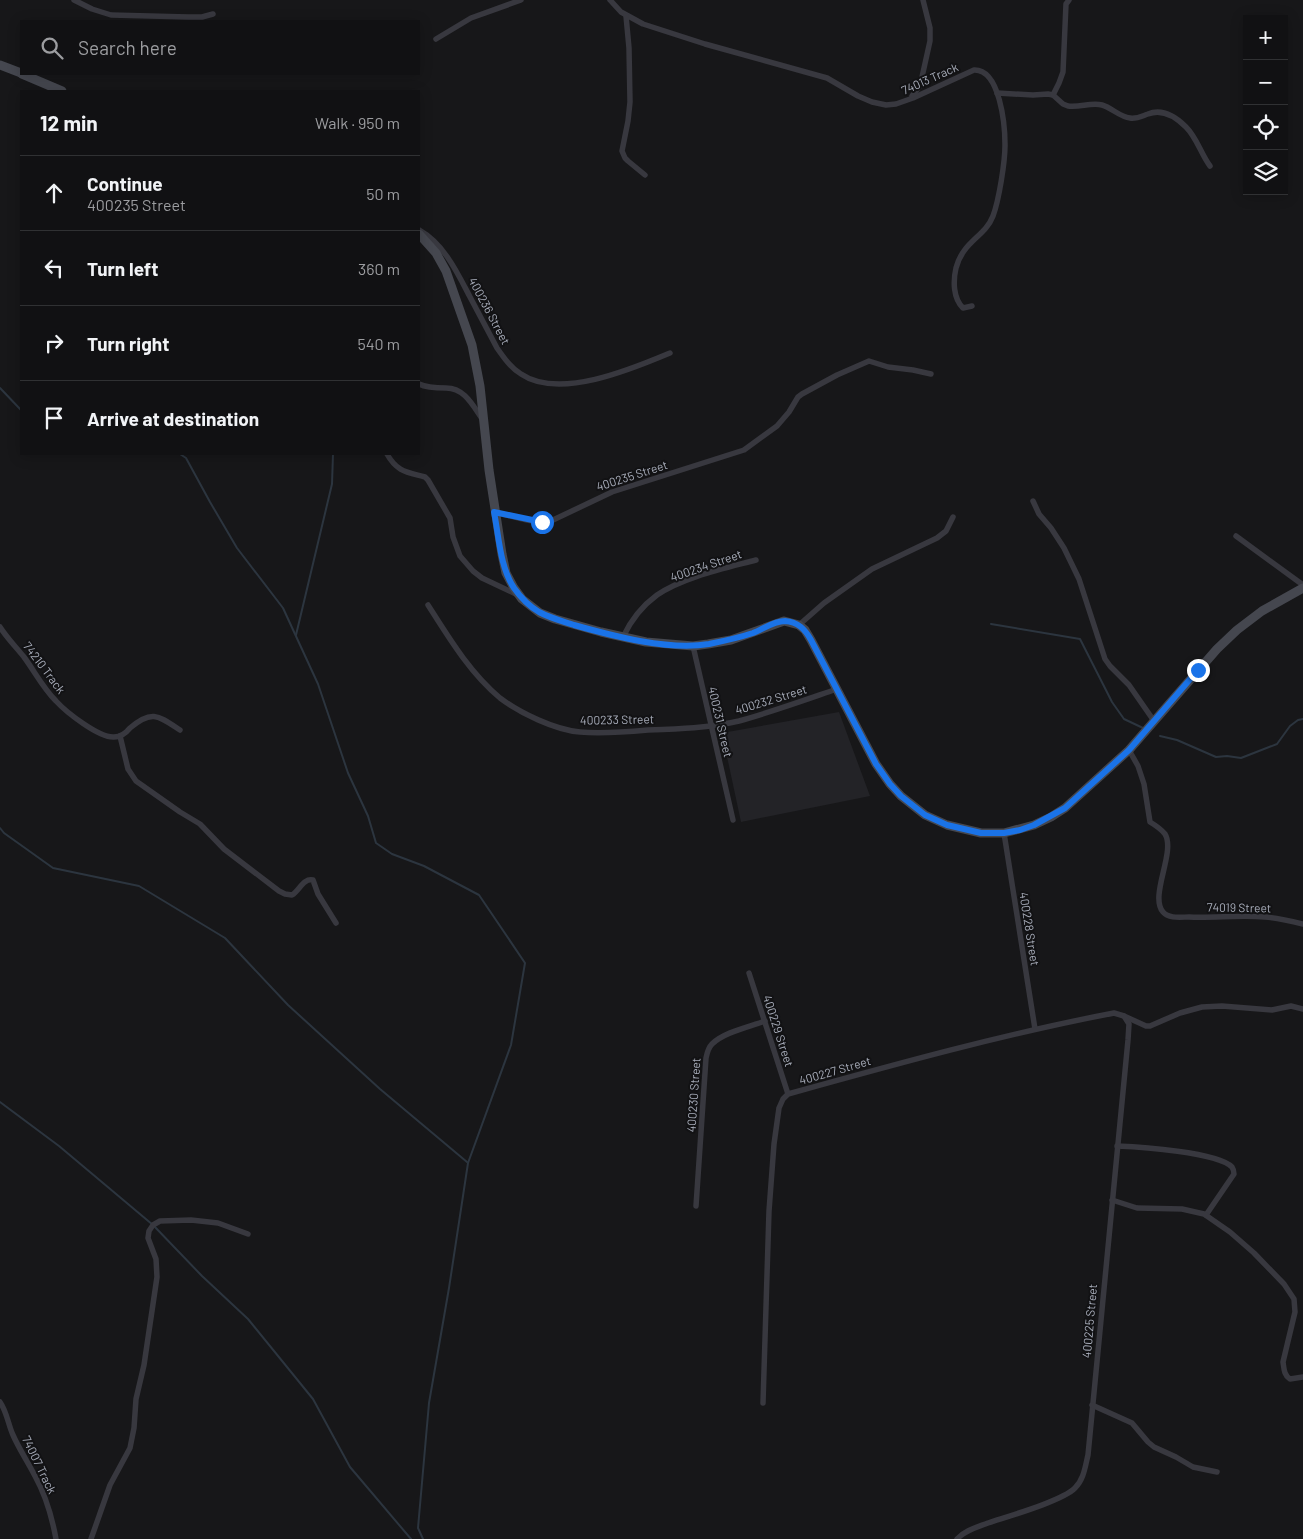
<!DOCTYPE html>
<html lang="en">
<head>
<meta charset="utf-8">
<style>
	body { margin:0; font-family:Barlow,sans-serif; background:#1a1a1c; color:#f1f3f6 }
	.controls { position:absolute; right:15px; top:15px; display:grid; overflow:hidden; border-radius:0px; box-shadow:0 2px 12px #0003 }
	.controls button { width:45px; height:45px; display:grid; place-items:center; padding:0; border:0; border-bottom:1px solid #303133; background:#111113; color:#f1f3f6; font:25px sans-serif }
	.stop { position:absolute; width:15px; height:15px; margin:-11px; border:4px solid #1a73e8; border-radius:50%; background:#fff }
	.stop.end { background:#1a73e8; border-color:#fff; box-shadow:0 1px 5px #0008 }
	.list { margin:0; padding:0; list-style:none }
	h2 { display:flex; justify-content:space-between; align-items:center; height:65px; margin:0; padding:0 20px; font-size:21px }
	h2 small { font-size:16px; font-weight:400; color:#9c9da0 }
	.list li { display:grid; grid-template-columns:32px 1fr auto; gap:15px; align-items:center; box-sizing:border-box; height:75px; padding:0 20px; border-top:1px solid #303133 }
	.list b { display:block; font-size:19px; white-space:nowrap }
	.list p { margin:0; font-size:16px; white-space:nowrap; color:#9c9da0 }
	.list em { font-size:16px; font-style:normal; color:#9c9da0 }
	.icon { flex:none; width:28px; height:28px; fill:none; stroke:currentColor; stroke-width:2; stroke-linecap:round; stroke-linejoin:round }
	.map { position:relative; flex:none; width:1303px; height:1539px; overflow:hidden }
	.search { position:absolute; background:#111113; box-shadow:0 2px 12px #0003; left:20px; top:20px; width:400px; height:55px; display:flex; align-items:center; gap:12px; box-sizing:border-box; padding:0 18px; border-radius:0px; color:#9c9da0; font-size:19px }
	.panel { position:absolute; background:#111113; box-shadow:0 2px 12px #0003; left:20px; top:90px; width:400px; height:365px; border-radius:0px }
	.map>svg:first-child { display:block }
	.built { fill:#232327 }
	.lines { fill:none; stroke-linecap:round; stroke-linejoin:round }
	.stream { stroke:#2c353f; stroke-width:2 }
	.street { stroke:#38383f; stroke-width:5.5 }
	.secondary { stroke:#45474f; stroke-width:9 }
	.route { stroke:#1a73e8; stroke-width:6 }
	.labels { text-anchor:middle; stroke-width:4; stroke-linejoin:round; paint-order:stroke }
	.street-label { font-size:12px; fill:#a8adba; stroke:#121214 }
</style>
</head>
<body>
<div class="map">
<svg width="1303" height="1539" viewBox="0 0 1303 1539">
	<rect width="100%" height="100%" fill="#171719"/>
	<!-- built -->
	<path class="built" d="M 839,712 L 870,796 L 741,822 L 722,733 Z"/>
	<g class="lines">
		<!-- stream -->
		<g class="stream">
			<path d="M 0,388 L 21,410"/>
			<path d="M 180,454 L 186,458 L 210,502 L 237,548 L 283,608 L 318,684 L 348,773 L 368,816 L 376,843 L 392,854 L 424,866 L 479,895 L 525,963 L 511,1045 L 468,1163 L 449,1288 L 429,1403 L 418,1528 L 423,1539"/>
			<path d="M 991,624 L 1080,639 L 1112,702 L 1124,719 L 1143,728"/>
			<path d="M 296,635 L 332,484 L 333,454"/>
			<path d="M 1160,736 L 1177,740 L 1216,757 L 1227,756 L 1241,758 L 1277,744 L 1290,726 L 1298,720 L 1303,719"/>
			<path d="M 0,828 L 4,833 L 53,868 L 139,886 L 225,938 L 288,1005 L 380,1089 L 467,1162"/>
			<path d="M 0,1102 L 59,1146 L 153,1225 L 202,1276 L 248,1319 L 313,1399 L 350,1467 L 411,1539"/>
		</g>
		<!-- street -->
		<g class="street">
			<path d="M 74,0 L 92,9 L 111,15 L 188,17 L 202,17 L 213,14"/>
			<path d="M 610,0 L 621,12 L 643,24 L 705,44 L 827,78 L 858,96 L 872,102 L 886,105 L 896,104 L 913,98 L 974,70 C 1000,69 1005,125 1005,145 C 1005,162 999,200 993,216 C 985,237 963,241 956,268 C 953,281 953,298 963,308 L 972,306"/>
			<path d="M 626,16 L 629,48 L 630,102 L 628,121 L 622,151 L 625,158 L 628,161 L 645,175"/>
			<path d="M 436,39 L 471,18 L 521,0"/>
			<path d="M 997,93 L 1033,95 L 1048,94 L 1053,95 L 1063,104 L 1068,106 C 1079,108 1091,102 1102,105 C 1112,108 1120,117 1130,118 C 1137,119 1142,116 1148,114 C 1163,108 1176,117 1186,127 C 1197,138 1201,154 1210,166"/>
			<path d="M 1053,95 L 1059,83 L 1063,72 L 1066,4 L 1069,0"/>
			<path d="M 912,96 L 920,86 L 930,41 L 930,28 L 923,0"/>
			<path d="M 419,230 C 444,244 457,272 470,297 C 479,314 488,331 497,348 C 504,358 511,368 521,374 C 559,400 632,369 670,353"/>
			<path d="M 419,384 C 427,388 437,388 446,388 C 465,388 473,406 483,420"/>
			<path d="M 387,454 C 397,472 407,472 425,477 L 428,480 L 450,518 L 453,537 L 460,556 L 473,571 L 482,578 L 518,595"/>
			<path d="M 1033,501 L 1039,514 L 1051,528 L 1064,548 L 1079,579 L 1105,659 L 1110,666 L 1129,685 L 1154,721"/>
			<path d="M 494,512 C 513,516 534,525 553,520 L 612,492 L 744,450 L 777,426 L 789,412 L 798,397 L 802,394 L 837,375 L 869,361 L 888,367 L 913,370 L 931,374"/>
			<path d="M 1236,536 L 1303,585"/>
			<path d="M 428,605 C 449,638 470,673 500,698 C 520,713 555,730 580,732 C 602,734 626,732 648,730 C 679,729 709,728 739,721 C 772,712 805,700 837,689"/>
			<path d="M 799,625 L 824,603 L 872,569 L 937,538 L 946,531 L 953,517"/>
			<path d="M 0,627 C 7,638 16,647 24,657 C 35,672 43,688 56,701 C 66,712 99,738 114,737 C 121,737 126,733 130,728 C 152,709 159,716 180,730"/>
			<path d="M 623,637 C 631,620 642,606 657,595 C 683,577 726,568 756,560"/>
			<path d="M 693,646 L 733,820"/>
			<path d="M 120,736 L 128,769 L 136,781 L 180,812 L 200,824 L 224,849 L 279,891 L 285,894 L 292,895 C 300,890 303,878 313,880 L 318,894 L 336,923"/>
			<path d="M 1129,750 L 1138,766 L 1144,784 L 1150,822 C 1155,825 1161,829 1165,834 C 1176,852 1149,896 1163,912 C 1169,919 1181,917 1189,917 C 1214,918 1240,915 1265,917 C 1278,918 1291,921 1303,924"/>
			<path d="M 1004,833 L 1035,1029"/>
			<path d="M 749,973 L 788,1094"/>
			<path d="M 1124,1016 L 1146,1026 L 1150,1026 L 1180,1013 L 1202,1007 L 1222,1006 L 1272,1010 L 1291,1006 L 1303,1009"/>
			<path d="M 1117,1146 C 1140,1147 1217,1152 1232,1167 C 1234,1170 1234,1171 1234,1174 L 1206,1215"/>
			<path d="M 1112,1200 L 1137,1208 L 1182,1209 L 1204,1214 L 1230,1232 L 1254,1253 L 1284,1284 L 1294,1299 L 1295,1312 L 1283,1362 C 1284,1369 1284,1375 1290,1379 L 1303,1377"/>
			<path d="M 696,1206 L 706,1058 C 707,1053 708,1048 712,1044 C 724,1032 749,1027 765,1021"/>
			<path d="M 0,1402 C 7,1412 8,1424 13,1435 C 19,1449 28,1462 35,1476 C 46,1496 52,1517 56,1539"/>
			<path d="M 763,1403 L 769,1211 L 774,1144 L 779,1108 L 783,1099 L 788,1094 C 896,1064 1004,1034 1114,1013 L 1124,1016 L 1129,1024 L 1128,1040 L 1088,1455 C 1085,1467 1084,1479 1075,1488 C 1062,1501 1009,1516 988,1523 C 978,1527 965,1530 957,1539"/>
			<path d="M 1092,1405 L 1132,1423 L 1148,1442 L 1154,1447 L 1176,1457 L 1193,1467 L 1217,1472"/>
			<path d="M 91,1539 L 110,1485 L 130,1448 L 134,1428 L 136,1399 L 144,1365 L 157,1277 L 156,1259 L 148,1238 L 149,1231 L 153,1225 L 160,1221 L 191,1220 L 218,1223 L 248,1234"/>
		</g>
		<!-- secondary -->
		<g class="secondary">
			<path d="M 0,65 L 21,73"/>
			<path d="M 22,74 L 62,91"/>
			<path d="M 419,234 L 436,253 L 446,271 L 472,345 L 480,386 L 489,470 L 502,554 L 506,573 L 514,588 L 522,599 L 540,613 L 555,619 L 601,632 L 646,642 L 693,646 L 708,644 L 731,640 L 784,621 L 799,625 L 805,630 L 811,640 L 876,764 L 890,784 L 901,796 L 925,815 L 947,825 L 981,833 L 1004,833 L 1034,825 L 1051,817 L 1065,808 L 1129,750 L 1217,649 L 1237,630 L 1262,611 L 1303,588"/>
		</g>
	</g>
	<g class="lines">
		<!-- route -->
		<path class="route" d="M 542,522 L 494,512 C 499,537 500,567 514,588 C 521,598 529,606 539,612 C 550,618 562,621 574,625 C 613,636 669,651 709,644 C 724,641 738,638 753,633 C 763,629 774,621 785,621 C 798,622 805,629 811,640 L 876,764 L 890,784 L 901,796 L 925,815 L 947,825 L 981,833 L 1004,833 L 1020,830 L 1034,825 L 1065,808 L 1129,750 L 1198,670"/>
	</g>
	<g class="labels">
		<!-- street labels -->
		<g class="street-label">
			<text transform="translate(930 79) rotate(-24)" y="4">74013 Track</text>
			<text transform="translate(489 311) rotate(62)" y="4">400236 Street</text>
			<text transform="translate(632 476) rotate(-18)" y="4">400235 Street</text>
			<text transform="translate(706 566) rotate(-19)" y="4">400234 Street</text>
			<text transform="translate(44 668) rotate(53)" y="4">74210 Track</text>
			<text transform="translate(771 700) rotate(-17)" y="4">400232 Street</text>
			<text transform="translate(617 720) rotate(-1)" y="4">400233 Street</text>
			<text transform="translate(720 722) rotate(77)" y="4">400231 Street</text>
			<text transform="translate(1239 908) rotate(1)" y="4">74019 Street</text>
			<text transform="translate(1029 929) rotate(81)" y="4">400228 Street</text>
			<text transform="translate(778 1031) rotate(72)" y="4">400229 Street</text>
			<text transform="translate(835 1071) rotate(-16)" y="4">400227 Street</text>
			<text transform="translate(694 1095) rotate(-86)" y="4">400230 Street</text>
			<text transform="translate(1090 1321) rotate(-85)" y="4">400225 Street</text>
			<text transform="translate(39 1465) rotate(64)" y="4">74007 Track</text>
		</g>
	</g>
</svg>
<div class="controls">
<button>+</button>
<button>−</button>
<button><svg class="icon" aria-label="locate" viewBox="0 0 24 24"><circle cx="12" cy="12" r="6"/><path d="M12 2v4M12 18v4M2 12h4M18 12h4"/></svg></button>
<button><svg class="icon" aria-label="layers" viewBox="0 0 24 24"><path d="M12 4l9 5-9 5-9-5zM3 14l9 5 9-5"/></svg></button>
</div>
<div class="stop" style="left:542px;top:522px"></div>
<div class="stop end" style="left:1198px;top:670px"></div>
<div class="search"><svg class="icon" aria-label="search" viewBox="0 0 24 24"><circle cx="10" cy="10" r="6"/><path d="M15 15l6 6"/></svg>Search here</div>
<section class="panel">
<h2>12 min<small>Walk · 950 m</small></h2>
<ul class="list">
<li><svg class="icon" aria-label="ahead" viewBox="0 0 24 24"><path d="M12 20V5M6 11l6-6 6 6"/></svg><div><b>Continue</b><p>400235 Street</p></div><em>50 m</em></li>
<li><svg class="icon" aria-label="left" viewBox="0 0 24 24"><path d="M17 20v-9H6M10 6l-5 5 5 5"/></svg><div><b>Turn left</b></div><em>360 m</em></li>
<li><svg class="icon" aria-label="right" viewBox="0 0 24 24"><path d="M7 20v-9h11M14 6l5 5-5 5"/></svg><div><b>Turn right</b></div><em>540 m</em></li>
<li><svg class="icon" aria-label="arrive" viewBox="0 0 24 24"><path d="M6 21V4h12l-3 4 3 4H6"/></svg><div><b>Arrive at destination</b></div></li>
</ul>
</section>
</div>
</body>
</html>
